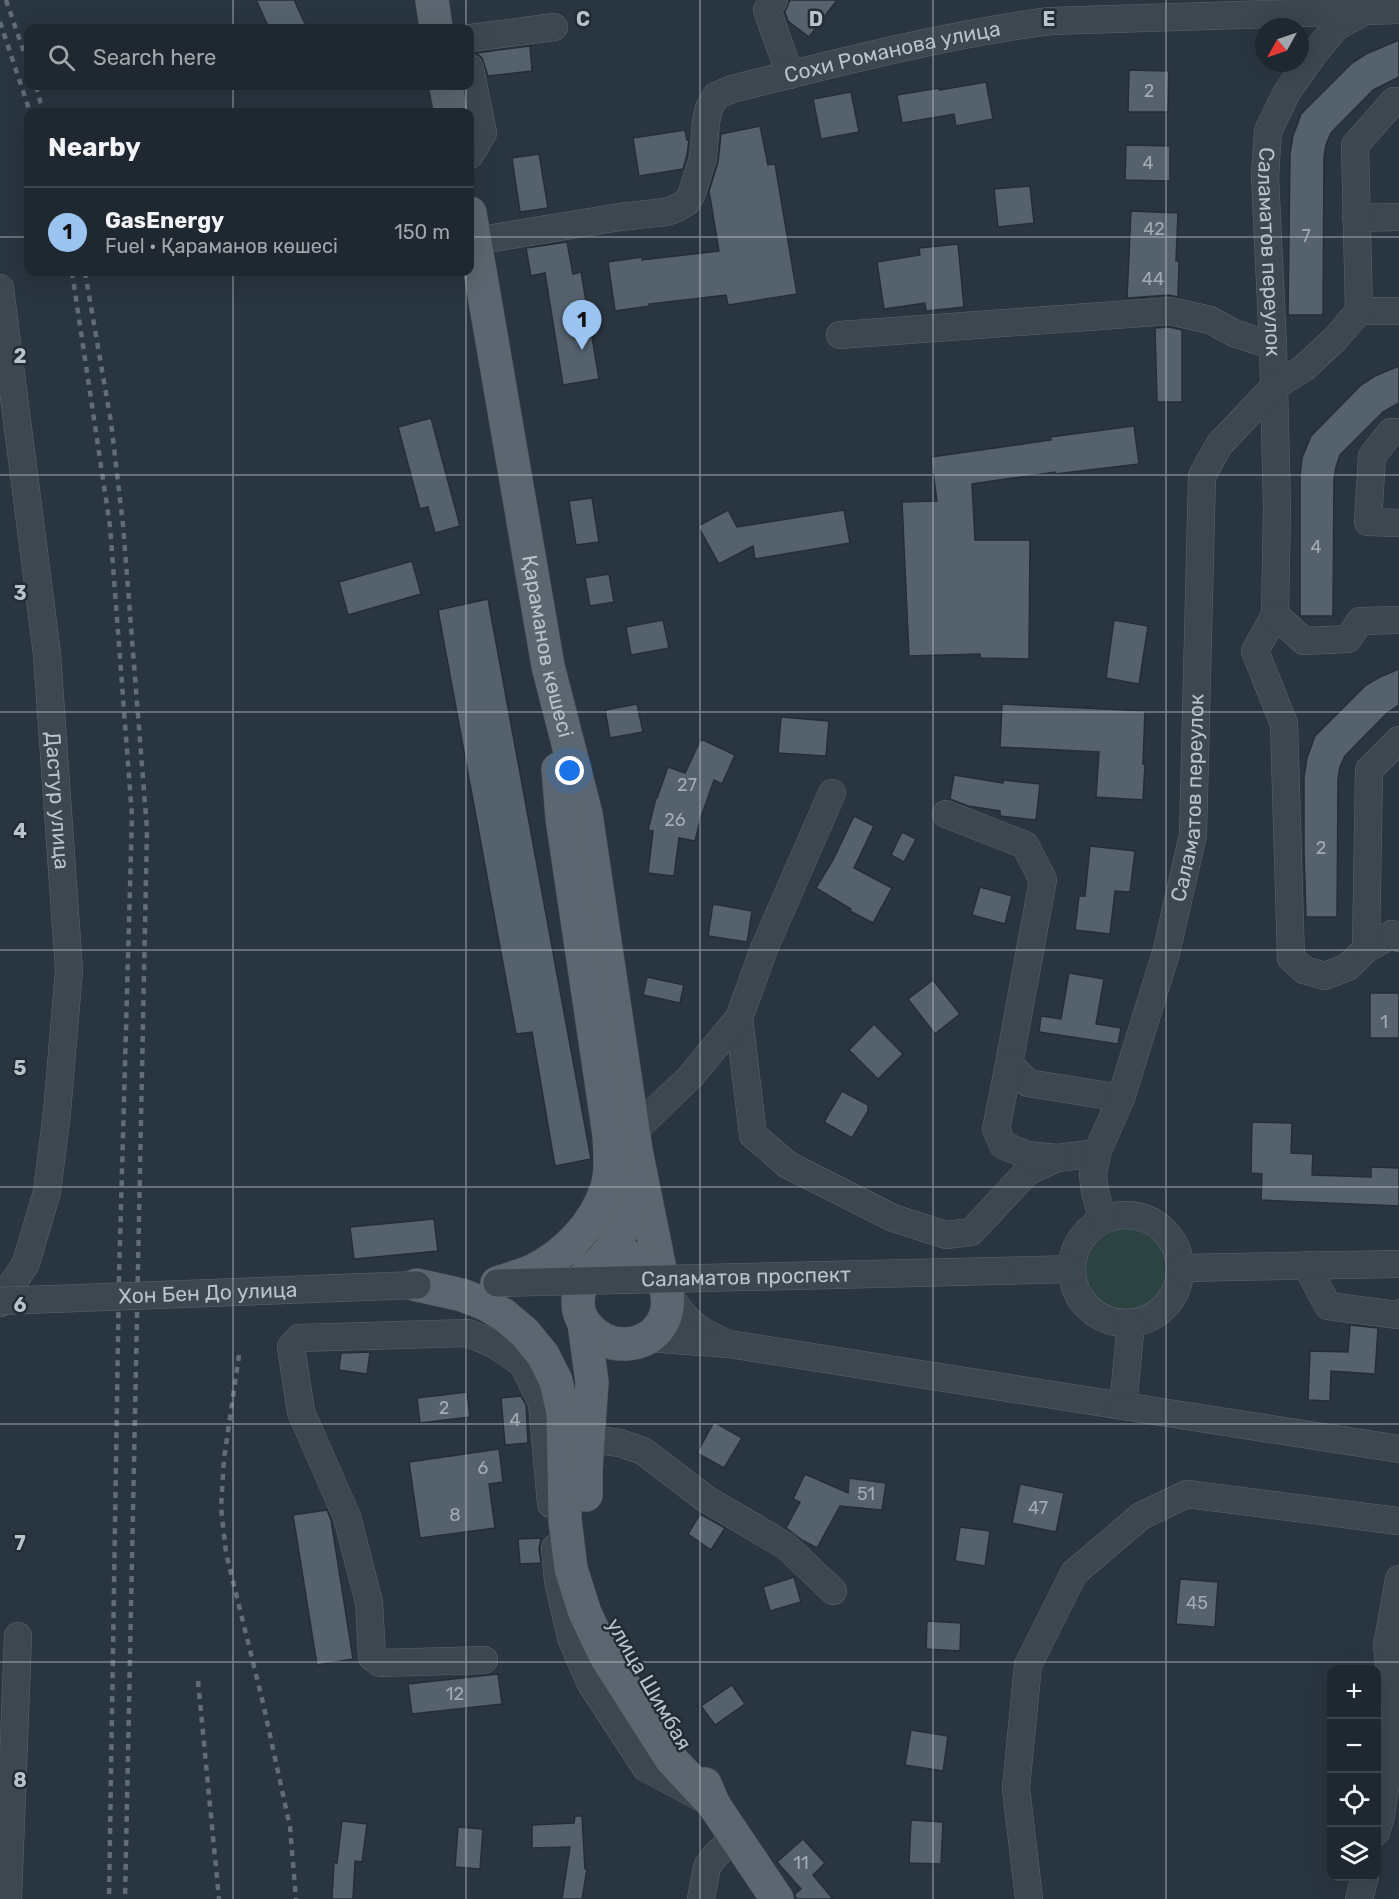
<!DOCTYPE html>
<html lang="en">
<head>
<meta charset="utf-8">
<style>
	body { margin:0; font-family:Rubik,sans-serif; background:#273038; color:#f1f3f6 }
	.controls { position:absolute; right:18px; bottom:18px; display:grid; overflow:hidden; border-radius:12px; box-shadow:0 6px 24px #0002 }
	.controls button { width:54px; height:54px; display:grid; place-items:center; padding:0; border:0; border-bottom:2px solid #3c444c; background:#1f2830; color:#f1f3f6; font:30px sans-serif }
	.compass { position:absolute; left:1255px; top:18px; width:54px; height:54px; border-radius:50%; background:#1f2830; box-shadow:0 6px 24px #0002; rotate:230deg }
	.you { position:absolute; left:570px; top:771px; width:21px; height:21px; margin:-15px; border:4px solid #fff; border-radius:50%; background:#1a73e8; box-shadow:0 0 0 9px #1a73e833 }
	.badge { display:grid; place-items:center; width:39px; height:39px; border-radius:50%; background:#9ac4ef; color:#111; font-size:20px; font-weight:700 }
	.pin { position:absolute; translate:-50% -50px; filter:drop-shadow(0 2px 3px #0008) }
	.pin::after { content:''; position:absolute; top:32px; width:21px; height:18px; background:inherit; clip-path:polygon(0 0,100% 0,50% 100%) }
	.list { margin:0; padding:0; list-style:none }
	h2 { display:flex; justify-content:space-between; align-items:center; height:78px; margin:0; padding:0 24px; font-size:26px }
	h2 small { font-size:20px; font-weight:400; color:#a1a6ab }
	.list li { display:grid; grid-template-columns:39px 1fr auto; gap:18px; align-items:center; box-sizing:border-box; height:90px; padding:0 24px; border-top:2px solid #3c444c }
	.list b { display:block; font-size:22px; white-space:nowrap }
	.list p { margin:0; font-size:20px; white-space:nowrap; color:#a1a6ab }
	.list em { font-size:20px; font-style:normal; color:#a1a6ab }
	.icon { flex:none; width:33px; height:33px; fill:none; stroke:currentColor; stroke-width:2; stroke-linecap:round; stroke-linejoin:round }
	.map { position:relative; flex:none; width:1399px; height:1899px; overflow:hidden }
	.search { position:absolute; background:#1f2830; box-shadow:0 6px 24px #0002; left:24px; top:24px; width:450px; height:66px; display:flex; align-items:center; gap:15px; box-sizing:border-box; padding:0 21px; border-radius:12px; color:#a1a6ab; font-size:22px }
	.panel { position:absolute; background:#1f2830; box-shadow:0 6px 24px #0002; left:24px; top:108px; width:450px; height:168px; border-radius:12px }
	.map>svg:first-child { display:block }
	.green { fill:#2c4342 }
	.building { fill:#55626d; stroke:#242e37; stroke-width:1.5 }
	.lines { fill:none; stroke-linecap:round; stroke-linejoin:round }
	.minor-casing { stroke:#5b656d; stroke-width:28 }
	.major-casing { stroke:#475059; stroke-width:34 }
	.minor { stroke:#3d4750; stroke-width:27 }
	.major { stroke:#5c6670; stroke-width:33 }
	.rail { stroke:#606c77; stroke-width:4.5; stroke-dasharray:6 6; stroke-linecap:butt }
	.minor-bridge-casing { stroke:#5b656d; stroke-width:28; stroke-linecap:butt }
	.minor-bridge { stroke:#3d4750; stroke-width:27 }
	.grid { fill:none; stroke:#bac2ca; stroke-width:1.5; stroke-opacity:0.55 }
	.labels { text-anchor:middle; stroke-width:5; stroke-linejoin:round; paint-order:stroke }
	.number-label { font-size:18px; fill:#a1aab3 }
	.street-label { font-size:21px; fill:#bac2ca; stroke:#222c35 }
	.grid-label { font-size:20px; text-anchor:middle; font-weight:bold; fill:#bac2ca; stroke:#222c35; stroke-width:5; stroke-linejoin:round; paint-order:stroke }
</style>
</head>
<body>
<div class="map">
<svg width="1399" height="1899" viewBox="0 0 1399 1899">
	<rect width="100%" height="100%" fill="#293540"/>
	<!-- green -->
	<circle class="green" cx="1126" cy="1269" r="41"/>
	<!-- building -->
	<g class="building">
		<path d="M 256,0 L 294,0 L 307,28 L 269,28 Z"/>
		<path d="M 790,0 L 837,0 L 809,37 L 788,21 L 785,12 Z"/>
		<path d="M 1399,40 L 1399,77 L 1373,90 L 1331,133 L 1326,145 L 1324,157 L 1323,315 L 1288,315 L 1290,154 L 1293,136 L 1301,114 L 1352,63 L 1366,54 Z"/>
		<path d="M 530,46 L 532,71 L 488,76 L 482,58 L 476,53 Z"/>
		<path d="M 1129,70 L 1169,71 L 1168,112 L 1128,112 Z"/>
		<path d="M 986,82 L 993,119 L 956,126 L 954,114 L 902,123 L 897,95 L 939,88 L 939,90 Z"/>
		<path d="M 851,92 L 859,132 L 821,139 L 813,99 Z"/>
		<path d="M 760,126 L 768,165 L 775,164 L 797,294 L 728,305 L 726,295 L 649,304 L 650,306 L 615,311 L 608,262 L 642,257 L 642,260 L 719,251 L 709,191 L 718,162 L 721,134 Z"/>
		<path d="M 685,130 L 687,140 L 689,140 L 687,155 L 683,169 L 639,176 L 633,138 Z"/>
		<path d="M 1126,145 L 1170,146 L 1170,181 L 1125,180 Z"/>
		<path d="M 539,154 L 548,208 L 520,212 L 512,158 Z"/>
		<path d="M 1030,186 L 1034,223 L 998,227 L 994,189 Z"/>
		<path d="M 1131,211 L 1178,213 L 1176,261 L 1179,261 L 1178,297 L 1169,295 L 1127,298 Z"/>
		<path d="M 567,242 L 573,274 L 581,272 L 599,379 L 563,385 L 545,273 L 531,276 L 526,248 Z"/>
		<path d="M 958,244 L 964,307 L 926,311 L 925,303 L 884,309 L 877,262 L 920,255 L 919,248 Z"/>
		<path d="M 1169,327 L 1182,330 L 1182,402 L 1157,402 L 1155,328 Z"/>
		<path d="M 1399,366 L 1399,403 L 1383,412 L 1340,455 L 1336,467 L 1334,479 L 1333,616 L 1300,616 L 1300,476 L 1302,458 L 1311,436 L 1361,385 L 1375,376 Z"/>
		<path d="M 431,418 L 460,526 L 435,533 L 428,507 L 420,509 L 398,427 Z"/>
		<path d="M 1134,426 L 1139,464 L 1055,474 L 1055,472 L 972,484 L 975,540 L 1030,540 L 1029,659 L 980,658 L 980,654 L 909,656 L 902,502 L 937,501 L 931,457 L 1051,440 L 1050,437 Z"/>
		<path d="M 592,498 L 599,542 L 576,545 L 569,501 Z"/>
		<path d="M 728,510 L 737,527 L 844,510 L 850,543 L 755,559 L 753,546 L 719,564 L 698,526 Z"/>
		<path d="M 412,561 L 421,594 L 348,615 L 339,582 Z"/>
		<path d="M 609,574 L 614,602 L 590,606 L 585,578 Z"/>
		<path d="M 488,599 L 591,1159 L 555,1166 L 532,1032 L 516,1034 L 438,610 Z"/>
		<path d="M 663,620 L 669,648 L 631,655 L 626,627 Z"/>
		<path d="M 1114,620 L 1148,626 L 1139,684 L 1106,678 Z"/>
		<path d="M 1399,669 L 1399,705 L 1387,713 L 1345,756 L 1340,767 L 1338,779 L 1337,917 L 1306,917 L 1304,850 L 1304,777 L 1307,758 L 1315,736 L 1366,685 L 1380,677 Z"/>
		<path d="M 637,704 L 643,732 L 610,738 L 605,710 Z"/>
		<path d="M 1002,704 L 1145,711 L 1143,764 L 1145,764 L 1143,800 L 1096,797 L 1099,752 L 1000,747 Z"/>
		<path d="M 781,717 L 829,721 L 826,756 L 778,753 Z"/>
		<path d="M 701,739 L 735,755 L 722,784 L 714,780 L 701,817 L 695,841 L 679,838 L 674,876 L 648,873 L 653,831 L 648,830 L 656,798 L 657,798 L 668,767 L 685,773 Z"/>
		<path d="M 954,775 L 1003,783 L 1003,780 L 1040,784 L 1036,820 L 1000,816 L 1000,811 L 968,806 L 950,799 Z"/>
		<path d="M 854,816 L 874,826 L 854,868 L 892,888 L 873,923 L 850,911 L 851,909 L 816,888 L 833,860 Z"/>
		<path d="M 902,832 L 916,839 L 904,862 L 891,855 Z"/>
		<path d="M 1090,846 L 1135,851 L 1130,892 L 1115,891 L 1110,934 L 1075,930 L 1079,896 L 1085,896 Z"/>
		<path d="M 980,887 L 1012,896 L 1005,924 L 972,915 Z"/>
		<path d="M 713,904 L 752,911 L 747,942 L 708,936 Z"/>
		<path d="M 1069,973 L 1104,979 L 1096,1024 L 1121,1028 L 1118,1044 L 1039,1032 L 1041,1016 L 1061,1019 Z"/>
		<path d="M 647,977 L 684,985 L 680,1003 L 643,995 Z"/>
		<path d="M 933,980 L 960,1014 L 935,1034 L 908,999 Z"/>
		<rect x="1370" y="993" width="29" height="45"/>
		<path d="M 874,1024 L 903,1054 L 878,1079 L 849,1050 Z"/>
		<path d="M 842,1091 L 868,1105 L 868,1111 L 852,1138 L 824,1122 Z"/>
		<path d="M 1252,1122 L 1292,1123 L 1291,1153 L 1313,1154 L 1312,1175 L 1371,1177 L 1371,1167 L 1399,1168 L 1399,1206 L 1261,1200 L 1262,1174 L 1251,1173 Z"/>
		<path d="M 434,1219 L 438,1251 L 354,1259 L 350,1227 Z"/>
		<path d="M 1350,1325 L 1378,1328 L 1375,1374 L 1331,1371 L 1330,1401 L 1308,1400 L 1310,1351 L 1348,1352 Z"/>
		<path d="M 370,1352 L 367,1374 L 339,1370 L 341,1353 Z"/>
		<path d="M 467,1392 L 470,1417 L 420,1423 L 417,1398 Z"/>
		<path d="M 521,1396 L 526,1405 L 528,1443 L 505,1445 L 501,1398 Z"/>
		<path d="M 714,1422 L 742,1438 L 724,1468 L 697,1453 Z"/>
		<path d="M 499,1449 L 503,1482 L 489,1484 L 495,1528 L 420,1538 L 409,1462 Z"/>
		<path d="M 805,1474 L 848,1493 L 849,1478 L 886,1483 L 882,1510 L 840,1506 L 817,1548 L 802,1540 L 786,1528 L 800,1502 L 793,1499 Z"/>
		<path d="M 1020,1484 L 1064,1493 L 1056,1532 L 1012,1523 Z"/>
		<path d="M 327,1510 L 331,1520 L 353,1659 L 317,1665 L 293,1515 Z"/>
		<path d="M 700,1514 L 725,1528 L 711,1550 L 688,1534 Z"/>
		<path d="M 960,1527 L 990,1531 L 985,1566 L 955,1561 Z"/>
		<path d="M 541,1538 L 539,1549 L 541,1563 L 520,1564 L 518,1539 Z"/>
		<path d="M 794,1577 L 801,1602 L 770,1611 L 763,1587 Z"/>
		<path d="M 1180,1579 L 1218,1582 L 1215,1627 L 1176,1624 Z"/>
		<path d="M 927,1621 L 961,1623 L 960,1651 L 926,1649 Z"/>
		<path d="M 498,1674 L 502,1704 L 412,1714 L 408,1684 Z"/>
		<path d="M 732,1685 L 745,1704 L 715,1725 L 701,1706 Z"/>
		<path d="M 911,1730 L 948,1736 L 943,1771 L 905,1765 Z"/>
		<path d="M 575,1816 L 582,1816 L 585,1869 L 587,1869 L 582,1899 L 562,1899 L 570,1847 L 532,1848 L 532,1825 L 574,1823 Z"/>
		<path d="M 911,1820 L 943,1822 L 941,1864 L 909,1863 Z"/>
		<path d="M 342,1821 L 367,1824 L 362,1862 L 355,1861 L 353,1899 L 332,1899 L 334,1862 L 337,1863 Z"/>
		<path d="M 458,1827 L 483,1829 L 480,1869 L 455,1867 Z"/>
		<path d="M 803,1839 L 825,1863 L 813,1875 L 833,1899 L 796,1899 L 795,1894 L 801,1889 L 777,1862 Z"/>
	</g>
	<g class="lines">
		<!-- minor casing -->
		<g class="minor-casing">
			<g id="minor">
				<path d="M 774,0 L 767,10 L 790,75"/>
				<path id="s1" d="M 1353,0 L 1366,11 L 1336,27 L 1316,51 L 1287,92 L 1268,131 L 1265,176 L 1273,346 L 1277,507 L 1275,615 L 1255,651 L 1284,724 L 1291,958 L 1304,970 L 1325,976 L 1348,967 L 1366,949 L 1392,934 L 1399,938"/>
				<path d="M 470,38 L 554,27"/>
				<path d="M 470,68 L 483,133 L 470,155"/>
				<path d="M 1356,218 L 1399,217"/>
				<path id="s2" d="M 475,241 L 620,217 L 666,212 L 677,208 L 687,202 L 692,193 L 703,158 L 706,122 L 709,108 L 716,96 L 732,89 C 837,63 943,35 1050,21 L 1399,10"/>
				<path id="s3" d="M 0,288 L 47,654 L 69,970 L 57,1112 L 47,1192 L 26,1263 L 0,1303"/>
				<path d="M 1359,311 L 1399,311"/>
				<path d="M 840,335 L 1170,311 L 1210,320 L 1234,333 L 1273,346"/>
				<path d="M 1399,432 L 1391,432 L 1372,456 L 1368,522 L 1399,523"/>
				<path d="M 1275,615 L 1304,641 L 1348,639 L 1360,621 L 1399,620"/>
				<path d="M 946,814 L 1025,845 L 1043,880 L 1009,1064 L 1028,1083 L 1121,1098"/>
				<path d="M 1366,949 L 1369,770 L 1399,740"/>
				<path d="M 739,1018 L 753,1135 L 788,1165 L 893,1218 L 946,1235 L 971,1232 L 1027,1172 L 1057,1158 L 1097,1153"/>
				<path d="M 1009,1064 L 996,1129 L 1003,1145 L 1027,1155 L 1057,1158"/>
				<path d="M 633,1132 L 690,1077 L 739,1018 L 764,949 L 832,793"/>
				<circle cx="1126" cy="1269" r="54"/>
				<path id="s4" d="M 1103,1220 L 1095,1192 L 1093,1175 L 1097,1153 L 1121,1098 L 1166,953 L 1193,835 L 1202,476 L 1219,445 L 1274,387 L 1304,368 L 1336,338 L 1359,311 L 1355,145 L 1394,101 L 1399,101"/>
				<path d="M 1306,1265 L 1328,1306 L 1398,1315 L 1399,1313"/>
				<path d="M 1181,1268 L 1399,1264"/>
				<path d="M 996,1271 L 1072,1269"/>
				<path d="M 668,1294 C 685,1319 694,1329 722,1341"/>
				<path d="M 648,1338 L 729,1344 L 1123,1406 L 1131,1323"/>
				<path d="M 1123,1406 L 1399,1449"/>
				<path d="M 588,1439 L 620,1443 L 643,1451 L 706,1499 L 786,1546 L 833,1591"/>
				<path d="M 555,1548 L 558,1581 L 571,1638 L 590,1682 L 646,1768 L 700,1797"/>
				<path d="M 484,1660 L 380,1663 L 372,1657 L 369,1602 L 347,1517 L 301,1412 L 291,1347 L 299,1338 L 468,1333 L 494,1344 L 523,1364 L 542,1403 L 551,1504"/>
				<path d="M 1376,1832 L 1381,1816 L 1396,1716 L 1387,1646 L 1399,1579"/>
				<path d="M 8,1899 L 18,1636"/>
				<path d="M 701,1899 L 707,1867 L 714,1857 L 735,1836"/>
				<path d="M 1029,1899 L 1016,1788 L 1028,1665 L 1074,1573 L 1141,1516 L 1187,1494 L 1399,1521"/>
				<path d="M 1359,1899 L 1365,1876"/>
			</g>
		</g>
		<!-- major casing -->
		<g class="major-casing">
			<g id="major">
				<path d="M 432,0 L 436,28"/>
				<path d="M 446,86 L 451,112"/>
				<path id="s5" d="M 470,213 L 548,666 L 586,814 L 636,1150 L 662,1279"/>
				<path d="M 602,1261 C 677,1236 691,1340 626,1344 C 609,1345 597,1338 587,1326 C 573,1311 577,1286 589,1271 C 593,1267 599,1264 603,1259 C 610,1251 618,1239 623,1229 C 632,1214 634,1193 635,1176"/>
				<path d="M 497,1283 C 508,1279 521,1276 532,1271 C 565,1255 594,1225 606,1190 C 612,1173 610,1153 609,1135 L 562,818 L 558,769"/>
				<path d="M 417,1285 L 462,1295 L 485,1304 L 504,1315 L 525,1333 L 543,1355 L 556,1381 L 563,1413 L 565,1520 L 571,1569 L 585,1613 L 606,1657 L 671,1759 L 714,1805"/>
				<path d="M 584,1323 L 592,1382 L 586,1470 L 586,1495"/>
				<path d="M 705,1784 L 714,1805 L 777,1899"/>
			</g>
		</g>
		<!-- minor -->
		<use href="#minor" class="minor"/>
		<!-- major -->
		<use href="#major" class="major"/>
		<!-- rail -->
		<g class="rail">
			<path d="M 6,0 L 28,64"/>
			<path d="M 0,22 L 30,112"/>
			<path d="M 36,86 L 43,112"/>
			<path d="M 72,272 L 110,526 L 132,816 L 119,1277 L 109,1899"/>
			<path d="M 85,272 L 111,422 L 123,525 L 147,829 L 125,1899"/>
			<path d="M 239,1355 L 224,1459 L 221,1507 L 226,1553 L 263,1703 L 290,1827 L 296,1899"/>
			<path d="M 198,1681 L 219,1899"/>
		</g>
		<!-- minor-bridge casing -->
		<g class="minor-bridge-casing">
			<g id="minor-bridge">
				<path id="s6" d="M 497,1283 L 996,1271"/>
				<path id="s7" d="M 0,1301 L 417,1285"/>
			</g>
		</g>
		<!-- minor-bridge -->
		<use href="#minor-bridge" class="minor-bridge"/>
	</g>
	<!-- grid -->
	<path class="grid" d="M 233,0 L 233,28M 466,0 L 466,28M 700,0 L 700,1899M 933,0 L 933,1899M 1166,0 L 1166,1899M 233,86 L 233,112M 466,86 L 466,112M 0,237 L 28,237M 470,237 L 1399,237M 233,272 L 233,1899M 466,272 L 466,1899M 0,475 L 1399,475M 0,712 L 1399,712M 0,950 L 1399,950M 0,1187 L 1399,1187M 0,1424 L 1399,1424M 0,1662 L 1399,1662"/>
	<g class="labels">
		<!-- number labels -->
		<g class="number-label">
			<text x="1149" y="97">2</text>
			<text x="1148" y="169">4</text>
			<text x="1154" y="235">42</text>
			<text x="1306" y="242">7</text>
			<text x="1153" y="285">44</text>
			<text x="1316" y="553">4</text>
			<text x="687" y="791">27</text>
			<text x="675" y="826">26</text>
			<text x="1321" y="854">2</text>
			<text x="1384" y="1028">1</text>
			<text x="444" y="1414">2</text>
			<text x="515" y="1426">4</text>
			<text x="483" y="1474">6</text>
			<text x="866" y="1500">51</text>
			<text x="1038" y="1514">47</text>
			<text x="455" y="1521">8</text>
			<text x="1197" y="1609">45</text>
			<text x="455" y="1700">12</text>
			<text x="801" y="1869">11</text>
		</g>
		<!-- street labels -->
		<g class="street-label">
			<text dy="7" stroke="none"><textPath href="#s2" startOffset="510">Сохи Романова улица</textPath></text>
			<text dy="7" stroke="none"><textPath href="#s1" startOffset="297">Саламатов переулок</textPath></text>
			<text dy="7" stroke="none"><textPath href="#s5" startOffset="440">Қараманов көшесі</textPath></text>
			<text dy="7" stroke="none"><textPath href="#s4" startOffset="438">Саламатов переулок</textPath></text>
			<text dy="7" stroke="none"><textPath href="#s3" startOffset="516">Дастур улица</textPath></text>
			<text dy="7" stroke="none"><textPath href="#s6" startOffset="249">Саламатов проспект</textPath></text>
			<text dy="7" stroke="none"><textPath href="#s7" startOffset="208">Хон Бен До улица</textPath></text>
			<text transform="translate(649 1684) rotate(60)" y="7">улица Шимбая</text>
		</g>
	</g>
	<g class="grid-label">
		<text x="583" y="26">C</text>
		<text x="816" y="26">D</text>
		<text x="1049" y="26">E</text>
		<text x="20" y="363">2</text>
		<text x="20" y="600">3</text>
		<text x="20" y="838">4</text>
		<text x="20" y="1075">5</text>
		<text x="20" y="1312">6</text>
		<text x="20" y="1550">7</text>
		<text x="20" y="1787">8</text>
	</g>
</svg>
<div class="controls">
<button>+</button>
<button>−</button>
<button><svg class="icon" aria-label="locate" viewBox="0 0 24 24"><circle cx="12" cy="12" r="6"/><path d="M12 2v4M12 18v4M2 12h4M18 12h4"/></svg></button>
<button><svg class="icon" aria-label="layers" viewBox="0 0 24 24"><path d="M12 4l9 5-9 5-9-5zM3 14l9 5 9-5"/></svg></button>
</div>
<svg class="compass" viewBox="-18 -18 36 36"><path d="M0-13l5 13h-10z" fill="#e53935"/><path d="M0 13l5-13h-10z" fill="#a1a6ab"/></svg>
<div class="you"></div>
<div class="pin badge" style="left:582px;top:350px">1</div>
<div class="search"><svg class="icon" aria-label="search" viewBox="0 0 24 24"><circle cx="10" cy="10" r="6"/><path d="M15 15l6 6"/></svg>Search here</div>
<section class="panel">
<h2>Nearby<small></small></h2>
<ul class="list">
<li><span class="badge">1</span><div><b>GasEnergy</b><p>Fuel · Қараманов көшесі</p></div><em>150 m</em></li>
</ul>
</section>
</div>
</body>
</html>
